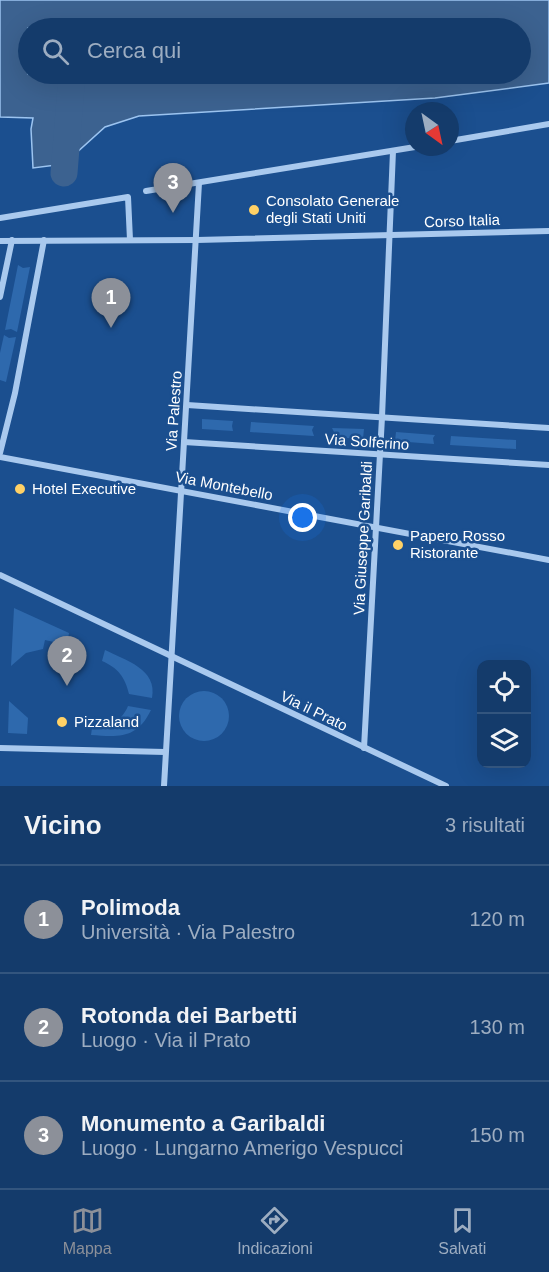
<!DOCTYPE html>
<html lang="it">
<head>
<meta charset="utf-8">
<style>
	body { margin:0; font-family:Arial,sans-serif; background:#1d4271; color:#f1f3f6 }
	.controls { position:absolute; right:18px; bottom:18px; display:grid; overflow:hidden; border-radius:12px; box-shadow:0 6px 24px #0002 }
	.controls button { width:54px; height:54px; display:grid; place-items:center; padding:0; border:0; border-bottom:2px solid #33557e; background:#143b6b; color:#f1f3f6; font:30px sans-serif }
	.compass { position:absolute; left:405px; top:102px; width:54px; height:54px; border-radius:50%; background:#143b6b; box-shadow:0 6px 24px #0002; rotate:147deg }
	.you { position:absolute; left:303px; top:518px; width:21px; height:21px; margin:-15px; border:4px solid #fff; border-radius:50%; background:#1a73e8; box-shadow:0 0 0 9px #1a73e833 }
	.badge { display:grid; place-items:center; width:39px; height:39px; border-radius:50%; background:#8c9099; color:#fff; font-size:20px; font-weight:700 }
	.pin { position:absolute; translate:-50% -50px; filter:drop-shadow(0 2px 3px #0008) }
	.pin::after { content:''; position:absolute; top:32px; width:21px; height:18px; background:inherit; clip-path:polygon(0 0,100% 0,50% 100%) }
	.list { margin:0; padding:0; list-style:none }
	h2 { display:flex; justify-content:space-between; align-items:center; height:78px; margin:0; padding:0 24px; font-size:26px }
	h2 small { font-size:20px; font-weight:400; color:#9dadc1 }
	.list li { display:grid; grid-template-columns:39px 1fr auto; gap:18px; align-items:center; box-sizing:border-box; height:108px; padding:0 24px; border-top:2px solid #33557e }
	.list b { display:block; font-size:22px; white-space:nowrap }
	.list p { margin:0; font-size:20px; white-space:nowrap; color:#9dadc1 }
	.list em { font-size:20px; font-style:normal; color:#9dadc1 }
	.icon { flex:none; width:33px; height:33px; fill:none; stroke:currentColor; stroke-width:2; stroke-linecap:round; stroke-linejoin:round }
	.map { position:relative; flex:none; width:549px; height:786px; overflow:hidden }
	.search { position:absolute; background:#143b6b; box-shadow:0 6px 24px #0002; left:18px; right:18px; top:18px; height:66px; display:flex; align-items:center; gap:15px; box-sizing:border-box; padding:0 21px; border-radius:33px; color:#9dadc1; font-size:22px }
	.sheet { height:402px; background:#143b6b }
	nav { display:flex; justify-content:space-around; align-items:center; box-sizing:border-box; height:84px; border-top:2px solid #33557e; background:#143b6b; font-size:16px; color:#9dadc1 }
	nav a { display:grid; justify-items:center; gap:3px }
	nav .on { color:#8c9099 }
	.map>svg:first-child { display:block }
	.green { fill:#2e69ad }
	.water { fill:#3c6290; stroke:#9cc4f0; stroke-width:1.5; fill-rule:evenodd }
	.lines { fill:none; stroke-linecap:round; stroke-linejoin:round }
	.river { stroke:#3c6290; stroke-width:27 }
	.street { stroke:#a9c9ee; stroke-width:6 }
	.poi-dot { fill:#ffd166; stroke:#1b4f8f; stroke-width:2 }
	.labels { text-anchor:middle; stroke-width:5; stroke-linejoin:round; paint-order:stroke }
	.poi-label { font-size:15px; fill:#fff; stroke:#1b4f8f; text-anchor:start }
	.street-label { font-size:15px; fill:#fff; stroke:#1b4f8f }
</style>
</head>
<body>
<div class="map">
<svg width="549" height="786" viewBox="0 0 549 786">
	<rect width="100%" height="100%" fill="#1b4f8f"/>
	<!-- green -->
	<g class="green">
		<path d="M 18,265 L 23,268 L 30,267 L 17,332 L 11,329 L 5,330 Z"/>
		<path d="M 4,335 L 9,338 L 16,337 L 6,382 L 0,380 L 0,353 Z"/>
		<path d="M 202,419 L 233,421 L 232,426 L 233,431 L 202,429 Z"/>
		<path d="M 251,422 L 314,426 L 312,430 L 314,436 L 250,432 Z"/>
		<path d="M 332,428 L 364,429 L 363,439 L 331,437 L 334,432 Z"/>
		<path d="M 396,432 L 435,435 L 433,438 L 434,444 L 395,441 Z"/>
		<path d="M 451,436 L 516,440 L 516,449 L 450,445 Z"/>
		<path d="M 14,608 L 69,633 L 67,645 L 45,640 L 43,649 L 26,653 L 11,666 Z"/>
		<path d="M 105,650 C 125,660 158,669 152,698 L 129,694 C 125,677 118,668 102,661 Z"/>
		<circle cx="204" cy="716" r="25"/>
		<path d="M 9,701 L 28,718 L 27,734 L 8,733 Z"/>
		<path d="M 128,706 L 151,710 C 137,739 119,737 91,735 L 92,728 C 109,728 121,722 128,706 Z"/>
	</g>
	<!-- water -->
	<path class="water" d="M 0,0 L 549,0 L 549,83 L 435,98 L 139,116 L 105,127 L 64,164 L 33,168 L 31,129 L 33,118 L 0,117 ZM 28,28 L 520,28 L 520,74 L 28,74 Z"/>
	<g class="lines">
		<!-- river -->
		<path class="river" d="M 64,173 L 72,74"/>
		<!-- street -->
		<g class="street">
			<path d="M 450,141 L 549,124"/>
			<path d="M 146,191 L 415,147"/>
			<path d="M 0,218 L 128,197 L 130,240"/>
			<path d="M 0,241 L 197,240 L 549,231"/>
			<path d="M 0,297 L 12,240"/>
			<path d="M 187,405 L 549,428"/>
			<path d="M 184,442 L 549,465"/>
			<path d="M 0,453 L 15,393 L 44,240"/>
			<path d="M 0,457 L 549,560"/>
			<path d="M 0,575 L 446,786"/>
			<path d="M 0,748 L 165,752"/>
			<path d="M 364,748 L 382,417 L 393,151"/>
			<path d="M 164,786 L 199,183"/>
		</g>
	</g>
	<!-- markers -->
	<g class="poi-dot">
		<circle cx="254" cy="210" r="6"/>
		<circle cx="20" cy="489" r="6"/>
		<circle cx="398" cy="545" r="6"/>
		<circle cx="62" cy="722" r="6"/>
	</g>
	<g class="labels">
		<!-- poi labels -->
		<g class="poi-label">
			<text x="266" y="206">Consolato Generale<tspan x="266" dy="17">degli Stati Uniti</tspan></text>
			<text x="32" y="494">Hotel Executive</text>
			<text x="410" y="541">Papero Rosso<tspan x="410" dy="17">Ristorante</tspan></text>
			<text x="74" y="727">Pizzaland</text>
		</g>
		<!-- street labels -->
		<g class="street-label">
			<text transform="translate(462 221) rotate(-2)" y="5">Corso Italia</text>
			<text transform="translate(174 411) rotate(-86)" y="5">Via Palestro</text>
			<text transform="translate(367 442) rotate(4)" y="5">Via Solferino</text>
			<text transform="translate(224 486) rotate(11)" y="5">Via Montebello</text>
			<text transform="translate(363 538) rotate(-87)" y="5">Via Giuseppe Garibaldi</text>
			<text transform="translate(314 711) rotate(26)" y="5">Via il Prato</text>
		</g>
	</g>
</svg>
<div class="controls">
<button><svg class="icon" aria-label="locate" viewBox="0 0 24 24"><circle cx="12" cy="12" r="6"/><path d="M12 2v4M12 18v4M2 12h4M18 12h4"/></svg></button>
<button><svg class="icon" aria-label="layers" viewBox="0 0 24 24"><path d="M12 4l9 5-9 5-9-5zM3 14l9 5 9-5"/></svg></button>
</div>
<svg class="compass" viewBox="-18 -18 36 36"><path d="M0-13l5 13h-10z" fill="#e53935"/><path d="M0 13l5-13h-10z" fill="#9dadc1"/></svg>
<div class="you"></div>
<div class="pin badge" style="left:111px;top:328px">1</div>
<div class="pin badge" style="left:67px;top:686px">2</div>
<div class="pin badge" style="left:173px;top:213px">3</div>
<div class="search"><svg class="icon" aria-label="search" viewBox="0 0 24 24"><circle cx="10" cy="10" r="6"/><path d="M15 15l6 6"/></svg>Cerca qui</div>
</div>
<section class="sheet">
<h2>Vicino<small>3 risultati</small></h2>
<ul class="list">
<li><span class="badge">1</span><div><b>Polimoda</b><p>Università · Via Palestro</p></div><em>120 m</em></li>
<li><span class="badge">2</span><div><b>Rotonda dei Barbetti</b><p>Luogo · Via il Prato</p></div><em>130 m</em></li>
<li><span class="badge">3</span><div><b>Monumento a Garibaldi</b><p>Luogo · Lungarno Amerigo Vespucci</p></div><em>150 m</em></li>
</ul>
</section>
<nav>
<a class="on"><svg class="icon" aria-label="map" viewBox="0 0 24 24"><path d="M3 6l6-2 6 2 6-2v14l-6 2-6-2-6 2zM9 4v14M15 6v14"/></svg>Mappa</a>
<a><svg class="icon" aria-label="directions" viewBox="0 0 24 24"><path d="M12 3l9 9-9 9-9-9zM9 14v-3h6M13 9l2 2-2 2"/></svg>Indicazioni</a>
<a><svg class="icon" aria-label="saved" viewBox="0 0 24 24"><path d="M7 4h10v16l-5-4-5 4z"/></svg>Salvati</a>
</nav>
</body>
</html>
